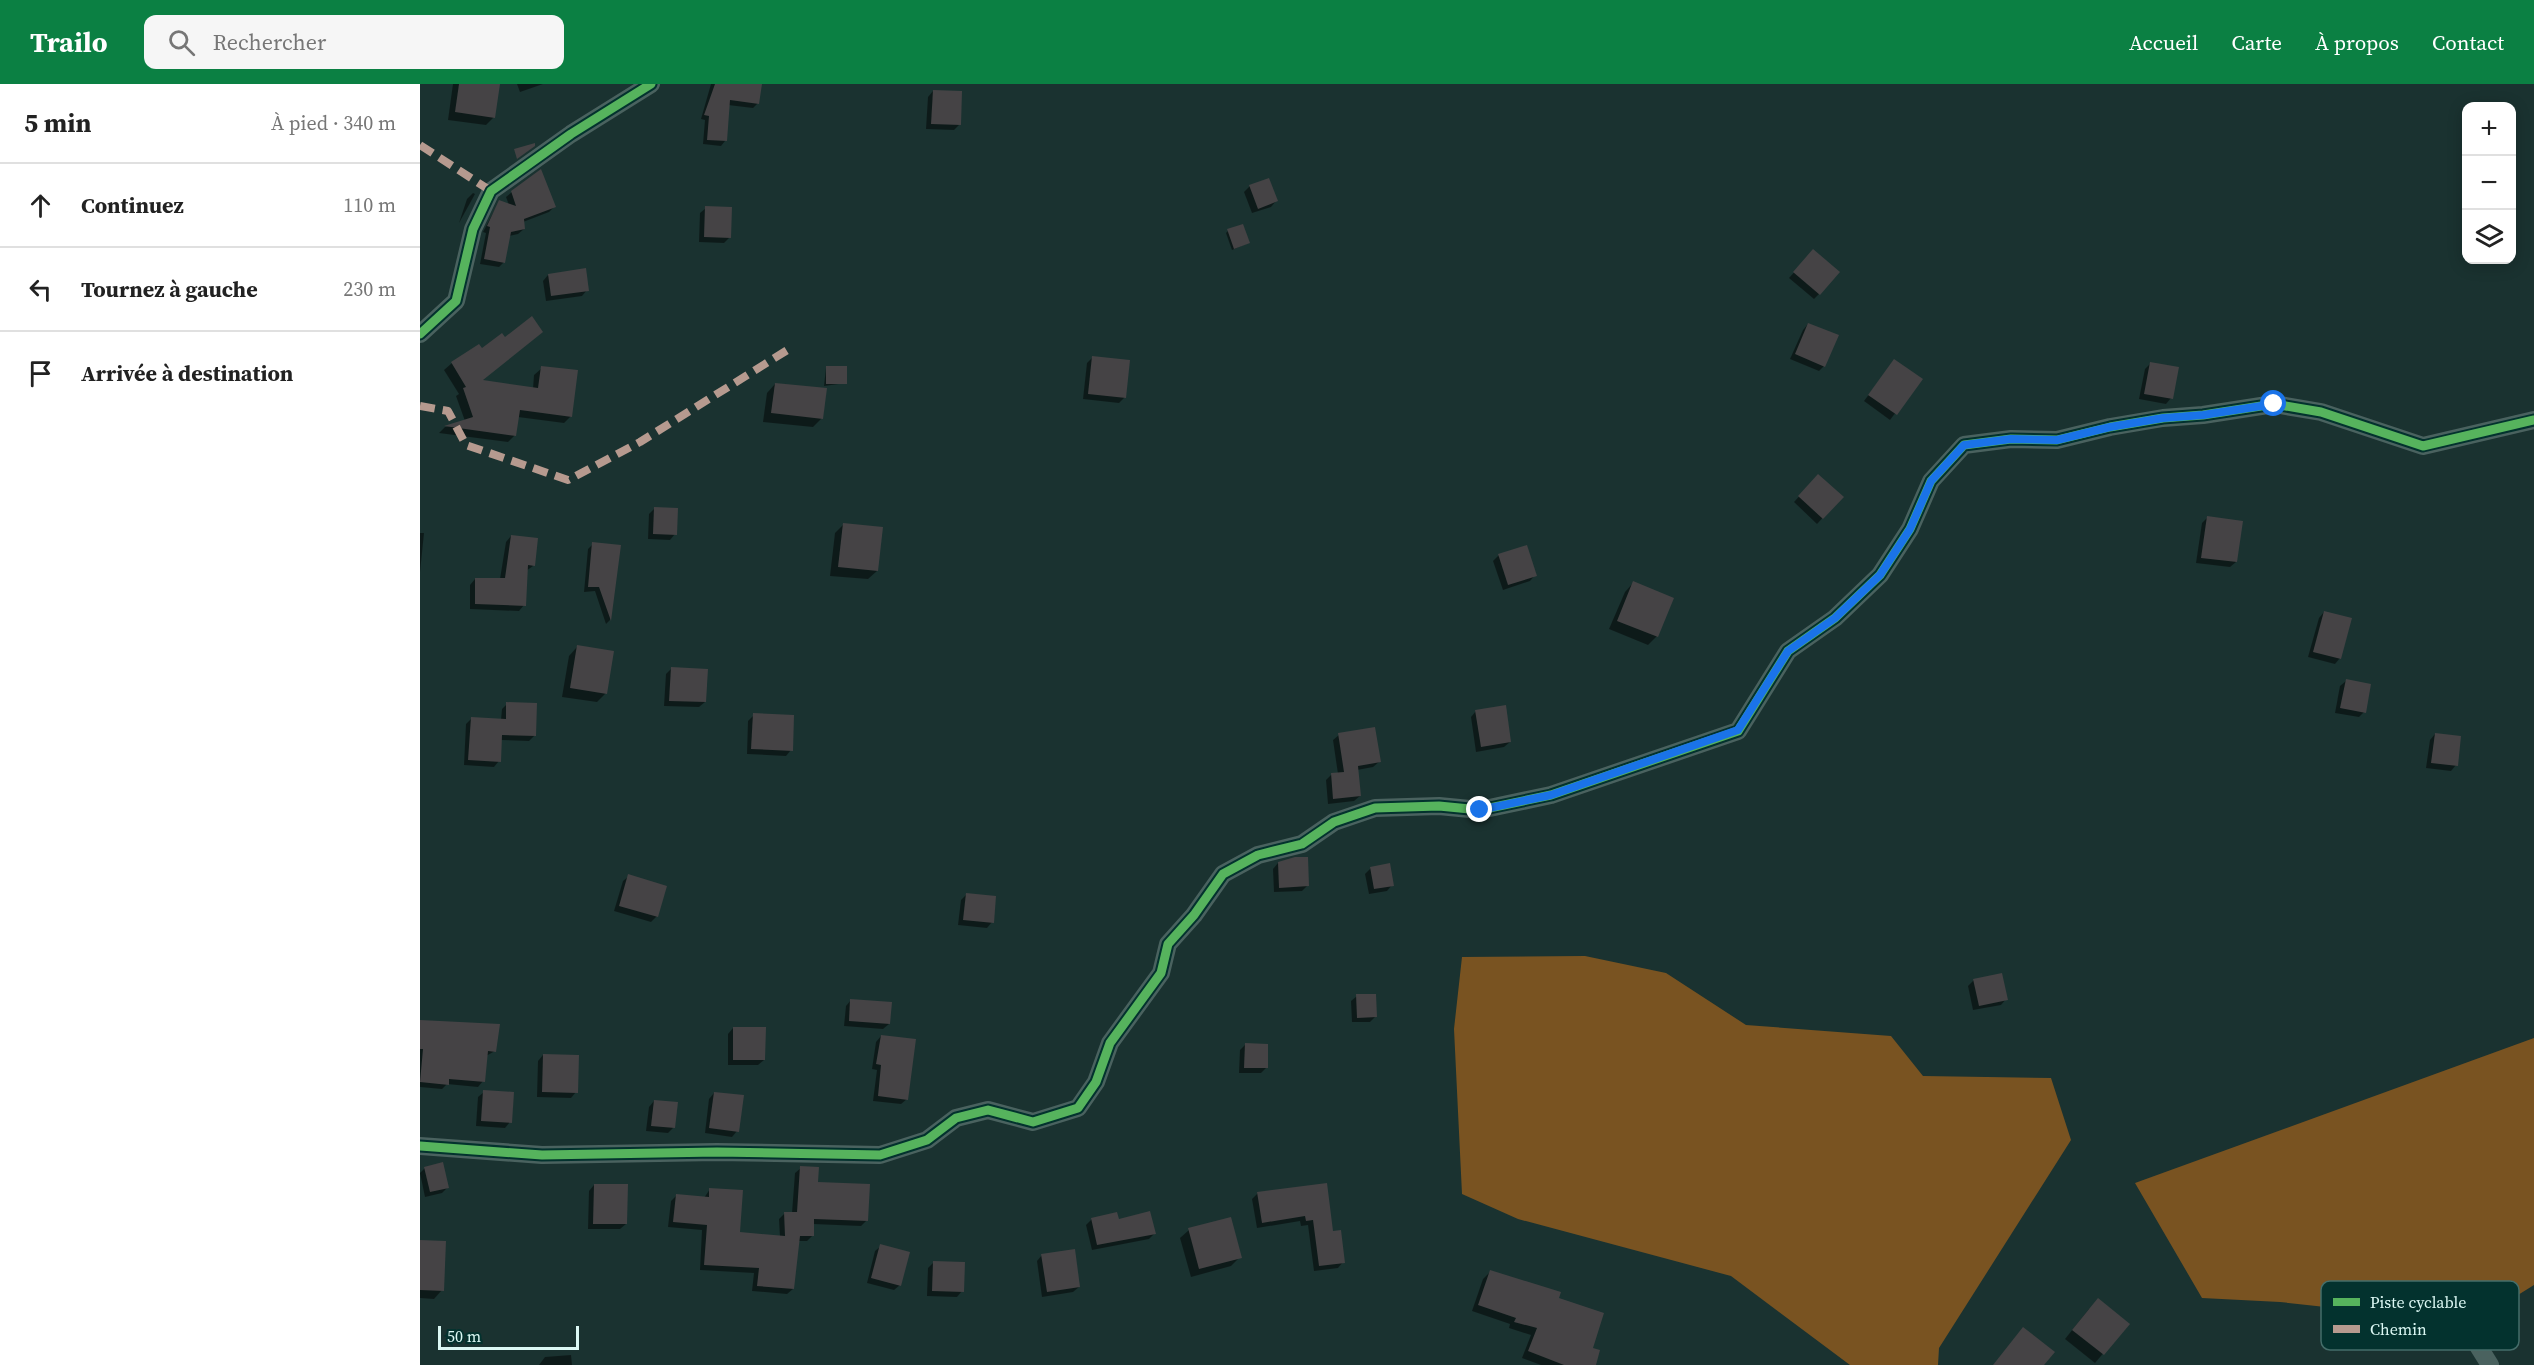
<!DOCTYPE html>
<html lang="fr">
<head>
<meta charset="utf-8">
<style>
	body { margin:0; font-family:"Source Serif 4",serif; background:#f6f6f6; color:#222 }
	.controls { position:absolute; right:18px; top:18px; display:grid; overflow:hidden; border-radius:12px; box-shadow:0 3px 15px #0003 }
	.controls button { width:54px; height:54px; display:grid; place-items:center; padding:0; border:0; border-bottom:2px solid #e0e0e0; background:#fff; color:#222; font:30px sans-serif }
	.scale { position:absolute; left:18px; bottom:15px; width:141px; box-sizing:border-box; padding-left:6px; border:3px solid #dcf8f4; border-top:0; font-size:16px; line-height:21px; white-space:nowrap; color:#dcf8f4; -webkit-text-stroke:4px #03322e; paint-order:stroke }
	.stop { position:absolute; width:18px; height:18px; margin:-14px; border:4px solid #1a73e8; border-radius:50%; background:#fff }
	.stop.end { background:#1a73e8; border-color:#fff; box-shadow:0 2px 6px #0008 }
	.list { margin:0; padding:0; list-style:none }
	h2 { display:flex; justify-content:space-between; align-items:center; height:78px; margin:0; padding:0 24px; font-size:26px }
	h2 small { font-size:20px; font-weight:400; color:#767676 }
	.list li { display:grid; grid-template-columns:39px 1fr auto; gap:18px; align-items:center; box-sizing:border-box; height:84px; padding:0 24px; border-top:2px solid #e0e0e0 }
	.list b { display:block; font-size:22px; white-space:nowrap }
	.list em { font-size:20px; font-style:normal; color:#767676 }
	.icon { flex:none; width:33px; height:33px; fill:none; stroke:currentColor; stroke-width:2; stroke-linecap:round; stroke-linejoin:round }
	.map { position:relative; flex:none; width:2114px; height:1281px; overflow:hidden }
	header { display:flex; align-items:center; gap:36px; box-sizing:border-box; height:84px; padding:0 30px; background:#0b8043; color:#fff }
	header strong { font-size:28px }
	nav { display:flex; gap:33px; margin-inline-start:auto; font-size:21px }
	.search { width:420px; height:54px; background:#f6f6f6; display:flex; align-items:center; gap:15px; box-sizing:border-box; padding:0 21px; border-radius:12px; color:#767676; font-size:22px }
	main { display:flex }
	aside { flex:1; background:#fff }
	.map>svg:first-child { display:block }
	.forest { fill:#795321 }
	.shadow { fill:#0007 }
	.building { fill:#454345 }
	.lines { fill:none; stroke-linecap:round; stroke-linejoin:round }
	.minor { stroke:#4a625f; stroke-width:18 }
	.quiet { stroke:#b69a8f; stroke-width:8; stroke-dasharray:15 8; stroke-linecap:butt }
	.cycleway-casing { stroke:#03322e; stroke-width:13 }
	.cycleway { stroke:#56b35d; stroke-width:9 }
	.route { stroke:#1a73e8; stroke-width:8 }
	.key { fill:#03322e; stroke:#446d69; stroke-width:1.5 }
	.key-label { font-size:16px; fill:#dcf8f4 }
</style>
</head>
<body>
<header>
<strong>Trailo</strong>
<div class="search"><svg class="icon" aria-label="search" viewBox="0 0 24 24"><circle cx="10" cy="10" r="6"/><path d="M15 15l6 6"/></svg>Rechercher</div>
<nav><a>Accueil</a><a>Carte</a><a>À propos</a><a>Contact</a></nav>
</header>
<main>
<aside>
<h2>5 min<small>À pied · 340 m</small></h2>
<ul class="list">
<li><svg class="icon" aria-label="ahead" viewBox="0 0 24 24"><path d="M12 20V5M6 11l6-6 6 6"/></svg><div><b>Continuez</b></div><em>110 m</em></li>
<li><svg class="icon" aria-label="left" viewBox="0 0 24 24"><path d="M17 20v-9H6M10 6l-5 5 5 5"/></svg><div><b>Tournez à gauche</b></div><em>230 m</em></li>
<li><svg class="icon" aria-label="arrive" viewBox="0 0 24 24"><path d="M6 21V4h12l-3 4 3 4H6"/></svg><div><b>Arrivée à destination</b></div></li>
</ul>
</aside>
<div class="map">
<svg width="2114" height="1281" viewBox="0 0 2114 1281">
	<rect width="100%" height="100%" fill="#1a3230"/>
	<!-- forest -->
	<g class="forest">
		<path d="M 1165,872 L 1246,889 L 1326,941 L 1471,952 L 1503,992 L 1631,994 L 1651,1056 L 1519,1264 L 1518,1281 L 1430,1281 L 1311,1192 L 1098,1135 L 1042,1110 L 1034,945 L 1042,873 Z"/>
		<path d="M 2114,954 L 2114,1201 L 2053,1239 L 1860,1218 L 1782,1214 L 1715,1099 Z"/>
	</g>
	<!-- shadow -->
	<g class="shadow">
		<path d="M 33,0 L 78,0 L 74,33 L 66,41 L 28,36 Z"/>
		<path d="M 97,0 L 123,0 L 100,8 Z"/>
		<path d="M 291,0 L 341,0 L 338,19 L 333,24 L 308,21 L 305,57 L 301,62 L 283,60 L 285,36 L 281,35 Z"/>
		<path d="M 513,7 L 539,41 L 534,46 L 506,45 L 508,13 Z"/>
		<path d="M 830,102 L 856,117 L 851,123 L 832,129 L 824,108 Z"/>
		<path d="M 92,108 L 134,123 L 129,128 L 103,138 L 104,145 L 98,150 L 89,152 L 84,178 L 79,183 L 60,180 L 66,149 L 63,148 L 79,118 L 89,121 L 86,113 Z"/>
		<path d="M 53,109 L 55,110 L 39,139 L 47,115 Z"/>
		<path d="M 286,124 L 309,154 L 304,159 L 279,158 L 280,129 Z"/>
		<path d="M 808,147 L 828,159 L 812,166 L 806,149 Z"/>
		<path d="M 1388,173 L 1399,210 L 1394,215 L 1369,194 Z"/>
		<path d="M 128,191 L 167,206 L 162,212 L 126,217 L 123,197 Z"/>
		<path d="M 1388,240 L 1404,282 L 1399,287 L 1370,275 L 1383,246 Z"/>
		<path d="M 673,273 L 705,313 L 699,319 L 663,315 L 667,279 Z"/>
		<path d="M 1474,277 L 1501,295 L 1470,336 L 1444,317 Z"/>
		<path d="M 32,279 L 61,297 L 113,305 L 114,291 L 122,284 L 151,332 L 144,339 L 98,333 L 95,351 L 88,358 L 19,349 L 25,343 L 45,337 L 36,312 L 39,310 L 24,286 Z"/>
		<path d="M 1731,279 L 1751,314 L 1746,320 L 1719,315 L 1725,285 Z"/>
		<path d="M 406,284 L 426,299 L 404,302 Z"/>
		<path d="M 355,300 L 402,334 L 393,343 L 343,338 L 347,309 Z"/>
		<path d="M 1398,392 L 1422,413 L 1397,440 L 1374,418 Z"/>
		<path d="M 234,425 L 255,450 L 250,456 L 228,455 L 229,430 Z"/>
		<path d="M 1787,434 L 1816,478 L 1810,483 L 1776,479 L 1782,439 Z"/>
		<path d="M 423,441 L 457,487 L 448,495 L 410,492 L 415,449 Z"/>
		<path d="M 0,449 L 4,449 L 0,488 Z"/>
		<path d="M 91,452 L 113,482 L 106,487 L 104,521 L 99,527 L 50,525 L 50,501 L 55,495 L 80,495 L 86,458 Z"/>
		<path d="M 173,460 L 199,463 L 190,536 L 186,540 L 175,507 L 164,508 L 168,465 Z"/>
		<path d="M 1079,471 L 1115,491 L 1110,497 L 1083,506 L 1073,477 Z"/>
		<path d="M 1213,499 L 1237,552 L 1228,561 L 1189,545 L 1205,508 Z"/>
		<path d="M 1904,528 L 1920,574 L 1915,580 L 1888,573 L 1899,534 Z"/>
		<path d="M 157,563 L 186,609 L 177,618 L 142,613 L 149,572 Z"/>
		<path d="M 251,585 L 285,618 L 279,623 L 244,622 L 246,590 Z"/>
		<path d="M 1926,597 L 1944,628 L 1939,633 L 1915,629 L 1920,602 Z"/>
		<path d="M 87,620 L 115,651 L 109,657 L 81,656 L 79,677 L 74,683 L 44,681 L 46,640 L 51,635 L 81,636 L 82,625 Z"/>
		<path d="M 1056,627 L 1090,658 L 1084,663 L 1056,668 L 1051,633 Z"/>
		<path d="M 334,631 L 371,666 L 366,672 L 327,670 L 328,637 Z"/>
		<path d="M 2015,650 L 2036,681 L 2031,687 L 2006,684 L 2010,656 Z"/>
		<path d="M 919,651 L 959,678 L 953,683 L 937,686 L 940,712 L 934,717 L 908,720 L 906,696 L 911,691 L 918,690 L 913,656 Z"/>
		<path d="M 858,779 L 888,801 L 882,807 L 854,808 L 853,785 Z"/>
		<path d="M 951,784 L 972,801 L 967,807 L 949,810 L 945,790 Z"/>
		<path d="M 209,792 L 237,832 L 231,838 L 194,827 L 203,797 Z"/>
		<path d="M 546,811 L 572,838 L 567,844 L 538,841 L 541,816 Z"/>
		<path d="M 1554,896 L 1586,915 L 1581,921 L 1553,926 L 1548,902 Z"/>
		<path d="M 937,912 L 956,932 L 950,938 L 932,938 L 931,917 Z"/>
		<path d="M 431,916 L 469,940 L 463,945 L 424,942 L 426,922 Z"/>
		<path d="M 0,938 L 75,967 L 66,972 L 63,997 L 58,1003 L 27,1000 L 22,1005 L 0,1003 Z"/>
		<path d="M 313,944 L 344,976 L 338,981 L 308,981 L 308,950 Z"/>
		<path d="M 461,952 L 487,1015 L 481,1020 L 453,1017 L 457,986 L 452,985 L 456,958 Z"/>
		<path d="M 825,961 L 846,984 L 841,989 L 819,989 L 820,966 Z"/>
		<path d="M 123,971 L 156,1008 L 151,1014 L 117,1013 L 118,977 Z"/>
		<path d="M 64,1008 L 90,1038 L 85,1044 L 56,1042 L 58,1013 Z"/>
		<path d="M 294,1009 L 317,1047 L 312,1053 L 285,1049 L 289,1015 Z"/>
		<path d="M 234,1017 L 253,1044 L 248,1049 L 226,1047 L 229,1023 Z"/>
		<path d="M 5,1084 L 27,1104 L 22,1109 L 5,1113 L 0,1089 Z"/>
		<path d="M 381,1084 L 397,1100 L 447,1136 L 441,1142 L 393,1140 L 393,1151 L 387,1157 L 378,1157 L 373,1205 L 367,1210 L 332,1207 L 334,1189 L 280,1186 L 282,1146 L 248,1143 L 251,1117 L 256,1112 L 284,1114 L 290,1105 L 318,1150 L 360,1153 L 359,1135 L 365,1129 L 372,1129 L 375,1089 Z"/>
		<path d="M 906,1100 L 911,1149 L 923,1178 L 918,1184 L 894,1187 L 888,1141 L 881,1142 L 880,1137 L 837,1144 L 832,1115 L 838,1109 Z"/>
		<path d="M 174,1101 L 206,1140 L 200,1145 L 168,1145 L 169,1107 Z"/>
		<path d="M 672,1135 L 734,1150 L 729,1155 L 672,1166 L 666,1141 Z"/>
		<path d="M 769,1146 L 820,1173 L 811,1182 L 771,1193 L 760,1154 Z"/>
		<path d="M 0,1158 L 22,1206 L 14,1215 L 0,1214 Z"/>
		<path d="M 461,1162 L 480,1201 L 474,1206 L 447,1199 L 455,1167 Z"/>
		<path d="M 622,1171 L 659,1203 L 653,1208 L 622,1213 L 617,1177 Z"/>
		<path d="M 514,1178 L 542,1207 L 537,1213 L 507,1212 L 508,1184 Z"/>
		<path d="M 1070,1188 L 1137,1215 L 1171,1265 L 1174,1281 L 1121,1281 L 1102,1274 L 1111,1251 L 1089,1244 L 1090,1240 L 1052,1227 L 1063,1195 Z"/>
		<path d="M 1669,1225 L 1708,1240 L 1675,1279 L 1645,1255 Z"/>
		<path d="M 151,1271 L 152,1281 L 119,1281 L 125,1273 Z"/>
	</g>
	<!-- building -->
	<g class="building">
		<path d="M 39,0 L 80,0 L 75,34 L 35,28 Z"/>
		<path d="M 295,0 L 342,0 L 339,20 L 310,16 L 307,57 L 287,56 L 289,32 L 284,31 Z"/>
		<path d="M 513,6 L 542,7 L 541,41 L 511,40 Z"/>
		<path d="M 115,59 L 115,62 L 97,75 L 94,65 Z"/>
		<path d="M 121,85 L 136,123 L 104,135 L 105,145 L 91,148 L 85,179 L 64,175 L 70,143 L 67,142 L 79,116 L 96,122 L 91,107 Z"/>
		<path d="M 849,94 L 858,117 L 838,125 L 829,101 Z"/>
		<path d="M 285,122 L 312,123 L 311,154 L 284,153 Z"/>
		<path d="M 823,140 L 830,159 L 814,165 L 807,145 Z"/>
		<path d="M 1393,165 L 1420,188 L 1400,211 L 1373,188 Z"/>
		<path d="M 166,184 L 169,207 L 131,212 L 128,190 Z"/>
		<path d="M 112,232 L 123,248 L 63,296 L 118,304 L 121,282 L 158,286 L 152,333 L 100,326 L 96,352 L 24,342 L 53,333 L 43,304 L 46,303 L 31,278 L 59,260 L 62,264 L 82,249 L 85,253 Z"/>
		<path d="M 1388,239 L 1419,251 L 1405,283 L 1375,270 Z"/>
		<path d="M 672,272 L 710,276 L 706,314 L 668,310 Z"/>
		<path d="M 1474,275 L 1503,295 L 1477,331 L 1448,311 Z"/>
		<path d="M 1730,278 L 1759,283 L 1753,315 L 1724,310 Z"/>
		<rect x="406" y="282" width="21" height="18"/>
		<path d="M 355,299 L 407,304 L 403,335 L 351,329 Z"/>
		<path d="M 1398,390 L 1424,413 L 1403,435 L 1378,412 Z"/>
		<path d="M 234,423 L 258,424 L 257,451 L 233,450 Z"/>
		<path d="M 1787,432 L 1823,437 L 1817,478 L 1781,474 Z"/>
		<path d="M 423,439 L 463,443 L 458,487 L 418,483 Z"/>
		<path d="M 91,451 L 118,454 L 115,482 L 108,481 L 106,522 L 55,520 L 55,494 L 85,494 Z"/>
		<path d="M 172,458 L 201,461 L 191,537 L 179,503 L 168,503 Z"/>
		<path d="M 1107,461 L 1117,492 L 1088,501 L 1078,470 Z"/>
		<path d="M 1213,497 L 1254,514 L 1238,553 L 1197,537 Z"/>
		<path d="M 1904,527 L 1932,534 L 1921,575 L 1893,568 Z"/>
		<path d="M 157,561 L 194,567 L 187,610 L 150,604 Z"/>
		<path d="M 251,583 L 288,585 L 286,618 L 249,617 Z"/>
		<path d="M 1926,595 L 1951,600 L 1946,629 L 1920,624 Z"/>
		<path d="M 86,618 L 117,619 L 116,652 L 82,651 L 81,678 L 48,676 L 51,633 L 86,635 Z"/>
		<path d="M 1086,621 L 1091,658 L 1061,663 L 1055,626 Z"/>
		<path d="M 333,629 L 374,631 L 373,667 L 331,665 Z"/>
		<path d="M 955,643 L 961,678 L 938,682 L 941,712 L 913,715 L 911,689 L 924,688 L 918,649 Z"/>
		<path d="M 2015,649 L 2041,652 L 2038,682 L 2011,679 Z"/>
		<path d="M 875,773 L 888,773 L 889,802 L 859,804 L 858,778 Z"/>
		<path d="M 970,779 L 974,802 L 954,805 L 950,783 Z"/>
		<path d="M 208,790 L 247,802 L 238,833 L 199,822 Z"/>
		<path d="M 546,809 L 576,812 L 574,839 L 543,836 Z"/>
		<path d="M 1582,889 L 1588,916 L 1559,922 L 1553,895 Z"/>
		<path d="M 936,910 L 956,910 L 957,933 L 937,934 Z"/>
		<path d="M 430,915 L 472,918 L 470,940 L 429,937 Z"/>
		<path d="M 0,936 L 80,940 L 76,968 L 68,967 L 65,998 L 29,995 L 29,1001 L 0,998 L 3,965 L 0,965 Z"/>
		<path d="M 313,943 L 346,943 L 345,976 L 313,976 Z"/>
		<path d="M 461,951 L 496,955 L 488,1016 L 458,1012 L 461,981 L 456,980 Z"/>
		<path d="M 825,959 L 848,960 L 848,984 L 824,984 Z"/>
		<path d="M 123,970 L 159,971 L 158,1009 L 122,1008 Z"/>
		<path d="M 63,1006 L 94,1008 L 92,1039 L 61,1037 Z"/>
		<path d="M 294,1008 L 324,1011 L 319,1048 L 289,1044 Z"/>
		<path d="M 234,1016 L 258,1018 L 255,1044 L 231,1042 Z"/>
		<path d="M 23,1078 L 29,1104 L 10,1108 L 4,1083 Z"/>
		<path d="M 380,1082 L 399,1083 L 398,1098 L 450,1100 L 448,1137 L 394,1135 L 394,1152 L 380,1152 L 374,1205 L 337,1202 L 339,1184 L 284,1181 L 287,1141 L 253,1138 L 256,1110 L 289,1113 L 289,1104 L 323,1106 L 320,1148 L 365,1152 L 364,1128 L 377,1128 Z"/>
		<path d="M 907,1099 L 913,1147 L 921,1146 L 925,1179 L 899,1182 L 893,1136 L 886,1137 L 885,1132 L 842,1139 L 837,1108 Z"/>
		<path d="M 174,1100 L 208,1100 L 207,1140 L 173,1140 Z"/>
		<path d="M 730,1127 L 736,1150 L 677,1161 L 671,1134 L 697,1128 L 699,1135 Z"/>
		<path d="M 811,1133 L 822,1174 L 779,1185 L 768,1144 Z"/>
		<path d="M 0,1156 L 26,1157 L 24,1207 L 0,1206 Z"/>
		<path d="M 460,1160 L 490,1168 L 481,1202 L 451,1194 Z"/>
		<path d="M 655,1165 L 660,1203 L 627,1208 L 621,1170 Z"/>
		<path d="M 513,1177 L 545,1178 L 544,1208 L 512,1207 Z"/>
		<path d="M 1070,1186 L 1141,1208 L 1139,1214 L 1184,1229 L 1173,1264 L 1180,1266 L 1176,1281 L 1144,1281 L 1108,1267 L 1117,1244 L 1094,1238 L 1096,1234 L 1058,1221 Z"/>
		<path d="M 1678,1214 L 1710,1240 L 1684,1271 L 1652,1246 Z"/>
		<path d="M 1603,1243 L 1635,1268 L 1624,1281 L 1573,1281 Z"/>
	</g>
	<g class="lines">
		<!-- minor -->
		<g class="minor">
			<path d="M 0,250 L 36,217 L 53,145 L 71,107 L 151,50 L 231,0"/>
			<path d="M 0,1062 L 122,1071 L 297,1068 L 460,1071 L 507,1056 L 536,1034 L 568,1026 L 613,1038 L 658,1024 L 676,998 L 690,959 L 741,889 L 748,860 L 774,831 L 803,790 L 838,771 L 882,760 L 914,738 L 955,724 L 1019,722 L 1060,726 L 1131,711 L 1318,647 L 1368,567 L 1415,534 L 1460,491 L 1490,445 L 1511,397 L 1544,361 L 1591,355 L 1637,356 L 1690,343 L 1743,334 L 1783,331 L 1854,320 L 1901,328 L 2003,362 L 2114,336"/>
			<path d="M 2055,1257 L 2070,1281"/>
		</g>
		<!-- quiet -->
		<g class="quiet">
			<path d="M 0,61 L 71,107"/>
			<path d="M 0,322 L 28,327 L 46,361 L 148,396 L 220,358 L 369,265"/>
		</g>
		<!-- cycleway casing -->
		<g class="cycleway-casing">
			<g id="cycleway">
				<path d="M 0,250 L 36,217 L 53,145 L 71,107 L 151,50 L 231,0"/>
				<path d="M 0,1062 L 122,1071 L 297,1068 L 460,1071 L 507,1056 L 536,1034 L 568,1026 L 613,1038 L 658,1024 L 676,998 L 690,959 L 741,889 L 748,860 L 774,831 L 803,790 L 838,771 L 882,760 L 914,738 L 955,724 L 1019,722 L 1060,726 L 1131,711 L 1318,647 L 1368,567 L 1415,534 L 1460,491 L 1490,445 L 1511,397 L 1544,361 L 1591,355 L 1637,356 L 1690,343 L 1743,334 L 1783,331 L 1854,320 L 1901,328 L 2003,362 L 2114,336"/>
			</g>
		</g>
		<!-- cycleway -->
		<use href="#cycleway" class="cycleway"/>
	</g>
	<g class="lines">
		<!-- route -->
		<path class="route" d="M 1060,726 L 1131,711 L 1318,646 L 1368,567 L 1415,534 L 1460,491 L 1490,445 L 1511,397 L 1544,361 L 1591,355 L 1637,356 L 1690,343 L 1743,334 L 1783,331 L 1854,320"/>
	</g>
	<!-- legend -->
	<rect x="1901" y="1197" width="198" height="69" rx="9" class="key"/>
	<rect x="1913" y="1214" width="27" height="8" fill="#56b35d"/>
	<rect x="1913" y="1241" width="27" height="8" fill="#b69a8f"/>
	<g class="key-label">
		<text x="1950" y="1224">Piste cyclable</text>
		<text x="1950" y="1251">Chemin</text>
	</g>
</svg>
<div class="controls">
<button>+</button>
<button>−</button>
<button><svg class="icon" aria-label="layers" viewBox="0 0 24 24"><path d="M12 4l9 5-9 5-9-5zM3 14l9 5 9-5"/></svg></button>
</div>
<div class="scale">50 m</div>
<div class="stop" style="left:1854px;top:320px"></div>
<div class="stop end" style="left:1060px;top:726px"></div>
</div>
</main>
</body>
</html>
